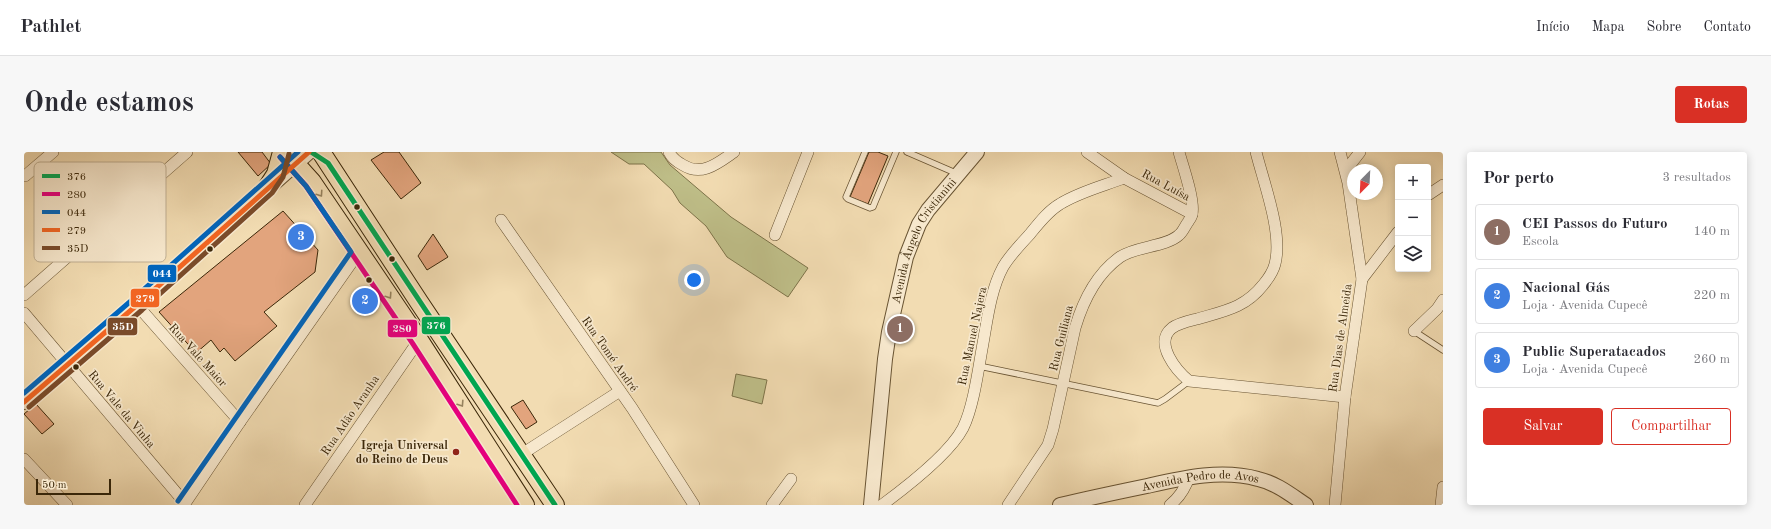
<!DOCTYPE html>
<html lang="pt">
<head>
<meta charset="utf-8">
<style>
	body { margin:0; font-family:"Old Standard TT",serif; background:#f7f7f7; color:#2b2b33 }
	.controls { position:absolute; right:12px; top:12px; display:grid; overflow:hidden; border-radius:4px; box-shadow:0 2px 10px #0003 }
	.controls button { width:36px; height:36px; display:grid; place-items:center; padding:0; border:0; border-bottom:1px solid #e1e1e2; background:#fff; color:#2b2b33; font:20px sans-serif }
	.compass { position:absolute; left:1323px; top:12px; width:36px; height:36px; border-radius:50%; background:#fff; box-shadow:0 2px 10px #0003; rotate:204deg }
	.scale { position:absolute; left:12px; bottom:10px; width:75px; box-sizing:border-box; padding-left:4px; border:2px solid #3b2709; border-top:0; font-size:11px; line-height:14px; white-space:nowrap; color:#3b2709; -webkit-text-stroke:3px #f7e8cd; paint-order:stroke }
	.you { position:absolute; left:670px; top:128px; width:14px; height:14px; margin:-10px; border:3px solid #fff; border-radius:50%; background:#1a73e8; box-shadow:0 0 0 6px #1a73e833 }
	.badge { display:grid; place-items:center; width:26px; height:26px; border-radius:50%; background:#d93025; color:#fff; font-size:13px; font-weight:700 }
	.pin { position:absolute; translate:-50% -50%; border:2px solid #fff; box-shadow:0 1px 4px #0006 }
	.list { margin:0; padding:0; list-style:none }
	h2 { display:flex; justify-content:space-between; align-items:center; height:52px; margin:0; padding:0 16px; font-size:17px }
	h2 small { font-size:13px; font-weight:400; color:#7c7c81 }
	.list li { display:grid; grid-template-columns:26px 1fr auto; gap:12px; align-items:center; box-sizing:border-box; height:56px; margin:0 8px 8px; padding:0 8px; border:1px solid #e1e1e2; border-radius:4px }
	.list b { display:block; font-size:15px; white-space:nowrap }
	.list p { margin:0; font-size:13px; white-space:nowrap; color:#7c7c81 }
	.list em { font-size:13px; font-style:normal; color:#7c7c81 }
	.actions { display:flex; gap:8px; padding:12px 16px }
	.actions a { flex:1; padding:9px 0; border:1px solid #d93025; border-radius:4px; text-align:center; font-size:14px; color:#d93025 }
	.actions .main { background:#d93025; color:#fff }
	.icon { flex:none; width:22px; height:22px; fill:none; stroke:currentColor; stroke-width:2; stroke-linecap:round; stroke-linejoin:round }
	.map { position:relative; flex:none; width:1419px; height:353px; overflow:hidden; border-radius:4px }
	header { display:flex; align-items:center; gap:24px; box-sizing:border-box; height:56px; padding:0 20px; background:#fff; border-bottom:1px solid #e1e1e2 }
	header strong { font-size:19px }
	nav { display:flex; gap:22px; margin-inline-start:auto; font-size:14px }
	.intro { display:flex; align-items:center; justify-content:space-between; box-sizing:border-box; height:96px; padding:0 24px }
	h1 { margin:0; font-size:28px }
	.button { padding:10px 18px; border-radius:4px; background:#d93025; color:#fff; font-size:14px; font-weight:700 }
	main { display:flex; gap:24px; padding:0 24px }
	aside { flex:1; background:#fff; border-radius:4px; box-shadow:0 2px 10px #0003 }
	.map>svg:first-child { display:block }
	.green { fill:#bfbf89; stroke:#7d7349 }
	.building { fill:#e2a47d; stroke:#3b2709 }
	.lines { fill:none; stroke-linecap:round; stroke-linejoin:round }
	.service-casing { stroke:#695433; stroke-width:7 }
	.minor-casing { stroke:#695433; stroke-width:12 }
	.tertiary-casing { stroke:#695433; stroke-width:16 }
	.primary-casing { stroke:#3b2709; stroke-width:20 }
	.service { stroke:#f7e8cd; stroke-width:5.5 }
	.minor { stroke:#f7e8cd; stroke-width:11 }
	.tertiary { stroke:#f7e8cd; stroke-width:14 }
	.primary { stroke:#f2dcb2; stroke-width:18 }
	.bus-1-casing { stroke:#f7e8cd; stroke-width:8 }
	.bus-2-casing { stroke:#f7e8cd; stroke-width:8 }
	.bus-3-casing { stroke:#f7e8cd; stroke-width:8 }
	.bus-4-casing { stroke:#f7e8cd; stroke-width:8 }
	.bus-5-casing { stroke:#f7e8cd; stroke-width:8 }
	.bus-1 { stroke:#00a651; stroke-width:5 }
	.bus-2 { stroke:#e5007d; stroke-width:5 }
	.bus-3 { stroke:#0065bd; stroke-width:5 }
	.bus-4 { stroke:#f26522; stroke-width:5 }
	.bus-5 { stroke:#7a4b2a; stroke-width:5 }
	.oneway { stroke:#96825e }
	.bus-dot { fill:#3b2709; stroke:#f7e8cd; stroke-width:1.5 }
	.poi-dot { fill:#8f2418; stroke:#f7e8cd; stroke-width:1.5 }
	.labels { text-anchor:middle; stroke-width:3.5; stroke-linejoin:round; paint-order:stroke }
	.street-label { font-size:12px; fill:#3b2709; stroke:#f7e8cd }
	.poi-label { font-size:12px; font-weight:bold; fill:#3b2709; stroke:#f7e8cd; text-anchor:end }
	.key { fill:#f7e8cd; stroke:#bfae92; stroke-width:1 }
	.key-label { font-size:11px; fill:#3b2709 }
	.line-badge { stroke:#f7e8cd; stroke-width:1.5 }
	.badge-label { font-size:11px; text-anchor:middle; font-weight:bold; fill:#fff }
</style>
</head>
<body>
<header>
<strong>Pathlet</strong>
<nav><a>Início</a><a>Mapa</a><a>Sobre</a><a>Contato</a></nav>
</header>
<div class="intro"><h1>Onde estamos</h1><a class="button">Rotas</a></div>
<main>
<div class="map">
<svg width="1419" height="353" viewBox="0 0 1419 353">
	<rect width="100%" height="100%" fill="#f2dcb2"/>
	<filter id="stains"><feTurbulence type="fractalNoise" baseFrequency=".005" numOctaves="4"/><feColorMatrix values="0 0 0 0 .2 0 0 0 0 .09 0 0 0 0 .02 0 0 0 .5 -.17"/></filter>
	<radialGradient id="worn" r=".72"><stop offset=".6" stop-color="#630" stop-opacity="0"/><stop offset="1" stop-color="#630" stop-opacity=".3"/></radialGradient>
	<!-- green -->
	<g class="green">
		<path d="M 587,0 L 637,0 L 646,13 L 707,65 L 784,116 L 764,145 L 703,105 L 682,74 L 656,51 L 648,38 L 620,12 L 605,12 Z"/>
		<path d="M 712,222 L 743,228 L 738,252 L 708,244 Z"/>
	</g>
	<!-- building -->
	<g class="building">
		<path d="M 214,0 L 238,0 L 247,12 L 234,24 Z"/>
		<path d="M 360,0 L 375,0 L 397,31 L 377,47 L 347,8 Z"/>
		<path d="M 845,0 L 854,0 L 864,4 L 844,52 L 826,45 Z"/>
		<path d="M 259,59 L 294,98 L 291,120 L 240,160 L 253,174 L 211,209 L 200,196 L 196,200 L 187,188 L 172,201 L 135,160 Z"/>
		<path d="M 409,82 L 424,105 L 403,118 L 394,104 Z"/>
		<path d="M 499,248 L 513,270 L 502,277 L 487,255 Z"/>
		<path d="M 12,252 L 30,272 L 18,282 L 0,262 Z"/>
	</g>
	<g class="lines">
		<!-- service casing -->
		<g class="service-casing">
			<g id="service">
				<path d="M 841,0 L 822,45 L 824,47 L 846,56 L 849,55 L 851,50 L 872,0"/>
				<path d="M 883,0 L 934,22"/>
				<path d="M 1390,179 L 1419,198"/>
				<path d="M 955,214 L 1134,251 L 1141,247 L 1165,229"/>
			</g>
		</g>
		<!-- minor casing -->
		<g class="minor-casing">
			<g id="minor">
				<path d="M 645,0 C 648,6 653,10 659,13 C 678,25 694,11 710,0"/>
				<path d="M 1063,0 L 1100,26 L 1168,62"/>
				<path d="M 1232,0 C 1240,32 1259,81 1251,112 C 1249,120 1244,127 1239,133 C 1221,156 1200,159 1173,167 C 1165,169 1155,171 1148,176 C 1129,191 1153,219 1165,229 L 1321,245"/>
				<path d="M 1322,18 L 1336,0"/>
				<path d="M 1,24 L 29,0"/>
				<path d="M 1404,43 L 1419,33"/>
				<path d="M 477,68 L 608,256 L 670,353"/>
				<path d="M 751,83 L 784,0"/>
				<path d="M 1338,127 L 1374,80"/>
				<path d="M 0,143 L 163,0"/>
				<path d="M 113,153 L 216,270"/>
				<path d="M 0,161 L 161,351"/>
				<path d="M 1390,179 L 1413,157 L 1419,148"/>
				<path d="M 498,302 L 596,239"/>
				<path d="M 0,307 L 43,353"/>
				<path d="M 160,353 L 216,270 L 335,100"/>
				<path d="M 281,353 L 395,188"/>
				<path d="M 748,353 L 767,327"/>
				<path d="M 858,353 C 881,336 926,301 939,276 C 949,256 954,220 958,197 C 963,170 966,139 979,115 C 986,103 997,92 1006,82 C 1015,71 1024,59 1036,52 C 1055,40 1079,34 1100,26"/>
				<path d="M 984,353 L 1024,293 L 1029,277 L 1051,176 C 1059,149 1072,122 1096,105 C 1112,94 1142,95 1155,83 C 1159,80 1161,74 1164,70 C 1165,68 1168,65 1168,62 C 1171,48 1159,15 1155,0"/>
				<path d="M 1146,353 C 1156,345 1161,337 1165,325"/>
				<path d="M 1311,353 L 1321,245 L 1338,127 L 1324,31 L 1316,0"/>
				<path d="M 1417,353 L 1419,335"/>
			</g>
		</g>
		<!-- tertiary casing -->
		<g class="tertiary-casing">
			<g id="tertiary">
				<path d="M 0,250 L 113,153 L 285,0"/>
				<path id="s1" d="M 847,353 L 861,207 L 865,180 L 882,105 L 895,72 L 904,58 L 953,0"/>
				<path id="s2" d="M 1036,353 C 1065,346 1094,340 1123,334 C 1159,326 1197,317 1234,327 C 1252,331 1267,343 1282,353"/>
			</g>
		</g>
		<!-- primary casing -->
		<g class="primary-casing">
			<g id="primary">
				<path d="M 261,0 L 288,30 L 395,188 L 501,353"/>
				<path d="M 297,0 L 395,150 L 531,353"/>
				<path d="M 243,36 L 252,22 L 258,0"/>
			</g>
		</g>
		<!-- service -->
		<use href="#service" class="service"/>
		<!-- minor -->
		<use href="#minor" class="minor"/>
		<!-- tertiary -->
		<use href="#tertiary" class="tertiary"/>
		<!-- primary -->
		<use href="#primary" class="primary"/>
		<!-- bus-1 casing -->
		<g class="bus-1-casing">
			<path id="bus-1" d="M 287,0 L 304,11 L 531,353"/>
		</g>
		<!-- bus-2 casing -->
		<g class="bus-2-casing">
			<path id="bus-2" d="M 256,5 L 282,34 L 389,192 L 493,353"/>
		</g>
		<!-- bus-3 casing -->
		<g class="bus-3-casing">
			<g id="bus-3">
				<path d="M 0,241 L 108,148 L 274,0"/>
				<path d="M 154,349 L 327,100 L 282,34 L 256,5"/>
			</g>
		</g>
		<!-- bus-4 casing -->
		<g class="bus-4-casing">
			<path id="bus-4" d="M 0,250 L 113,153 L 285,0"/>
		</g>
		<!-- bus-5 casing -->
		<g class="bus-5-casing">
			<path id="bus-5" d="M 5,255 L 118,158 L 248,41 L 259,25 L 265,2"/>
		</g>
		<!-- bus-1 -->
		<use href="#bus-1" class="bus-1"/>
		<!-- bus-2 -->
		<use href="#bus-2" class="bus-2"/>
		<!-- bus-3 -->
		<use href="#bus-3" class="bus-3"/>
		<!-- bus-4 -->
		<use href="#bus-4" class="bus-4"/>
		<!-- bus-5 -->
		<use href="#bus-5" class="bus-5"/>
	</g>
	<!-- one-way arrows -->
	<defs><path id="oneway-chevron" d="M-2-3.5L2.5 0L-2 3.5" fill="none" stroke-width="1.6" stroke-linecap="round" stroke-linejoin="round"/></defs>
	<g class="oneway">
		<use href="#oneway-chevron" transform="translate(296 42) rotate(56)"/>
		<use href="#oneway-chevron" transform="translate(365 144) rotate(56)"/>
		<use href="#oneway-chevron" transform="translate(437 252) rotate(57)"/>
	</g>
	<!-- markers -->
	<g class="bus-dot">
		<circle cx="333" cy="55" r="3.5"/>
		<circle cx="186" cy="97" r="3.5"/>
		<circle cx="368" cy="107" r="3.5"/>
		<circle cx="345" cy="128" r="3.5"/>
		<circle cx="52" cy="215" r="3.5"/>
	</g>
	<circle class="poi-dot" cx="432" cy="300" r="4"/>
	<g class="labels">
		<!-- street labels -->
		<g class="street-label">
			<text transform="translate(1142 33) rotate(28)" y="4">Rua Luísa</text>
			<text dy="4" stroke="none"><textPath href="#s1" startOffset="273">Avenida Ângelo Cristianini</textPath></text>
			<text transform="translate(948 184) rotate(-78)" y="4">Rua Manuel Najera</text>
			<text transform="translate(1037 186) rotate(-76)" y="4">Rua Guiliana</text>
			<text transform="translate(1316 186) rotate(-82)" y="4">Rua Dias de Almeida</text>
			<text transform="translate(586 202) rotate(55)" y="4">Rua Tomé André</text>
			<text transform="translate(174 203) rotate(48)" y="4">Rua Vale Maior</text>
			<text transform="translate(98 257) rotate(50)" y="4">Rua Vale da Vinha</text>
			<text transform="translate(326 263) rotate(-56)" y="4">Rua Adão Aranha</text>
			<text dy="4" stroke="none"><textPath href="#s2" startOffset="143">Avenida Pedro de Avos</textPath></text>
		</g>
		<!-- poi labels -->
		<g class="poi-label">
			<text x="424" y="297">Igreja Universal<tspan x="424" dy="14">do Reino de Deus</tspan></text>
		</g>
	</g>
	<!-- legend -->
	<rect x="10" y="10" width="132" height="100" rx="6" class="key"/>
	<rect x="18" y="22" width="18" height="4" fill="#00a651"/>
	<rect x="18" y="40" width="18" height="4" fill="#e5007d"/>
	<rect x="18" y="58" width="18" height="4" fill="#0065bd"/>
	<rect x="18" y="76" width="18" height="4" fill="#f26522"/>
	<rect x="18" y="94" width="18" height="4" fill="#7a4b2a"/>
	<g class="key-label">
		<text x="43" y="28">376</text>
		<text x="43" y="46">280</text>
		<text x="43" y="64">044</text>
		<text x="43" y="82">279</text>
		<text x="43" y="100">35D</text>
	</g>
	<g class="line-badge">
		<rect x="123" y="112" width="30" height="19" rx="4" fill="#0065bd"/>
		<rect x="106" y="136" width="30" height="20" rx="4" fill="#f26522"/>
		<rect x="397" y="164" width="30" height="19" rx="4" fill="#00a651"/>
		<rect x="83" y="165" width="31" height="19" rx="4" fill="#7a4b2a"/>
		<rect x="363" y="167" width="31" height="19" rx="4" fill="#e5007d"/>
	</g>
	<g class="badge-label">
		<text x="138" y="125">044</text>
		<text x="121" y="150">279</text>
		<text x="412" y="177">376</text>
		<text x="99" y="178">35D</text>
		<text x="378" y="180">280</text>
	</g>
	<rect width="100%" height="100%" filter="url(#stains)"/>
	<rect width="100%" height="100%" fill="url(#worn)"/>
</svg>
<div class="controls">
<button>+</button>
<button>−</button>
<button><svg class="icon" aria-label="layers" viewBox="0 0 24 24"><path d="M12 4l9 5-9 5-9-5zM3 14l9 5 9-5"/></svg></button>
</div>
<svg class="compass" viewBox="-18 -18 36 36"><path d="M0-13l5 13h-10z" fill="#e53935"/><path d="M0 13l5-13h-10z" fill="#7c7c81"/></svg>
<div class="scale">50 m</div>
<div class="you"></div>
<div class="pin badge" style="left:876px;top:177px;background:#8d6e63">1</div>
<div class="pin badge" style="left:341px;top:149px;background:#3f7fe0">2</div>
<div class="pin badge" style="left:277px;top:85px;background:#3f7fe0">3</div>
</div>
<aside>
<h2>Por perto<small>3 resultados</small></h2>
<ul class="list">
<li><span class="badge" style="background:#8d6e63">1</span><div><b>CEI Passos do Futuro</b><p>Escola</p></div><em>140 m</em></li>
<li><span class="badge" style="background:#3f7fe0">2</span><div><b>Nacional Gás</b><p>Loja · Avenida Cupecê</p></div><em>220 m</em></li>
<li><span class="badge" style="background:#3f7fe0">3</span><div><b>Public Superatacados</b><p>Loja · Avenida Cupecê</p></div><em>260 m</em></li>
</ul>
<div class="actions"><a class="main">Salvar</a><a>Compartilhar</a></div>
</aside>
</main>
</body>
</html>
